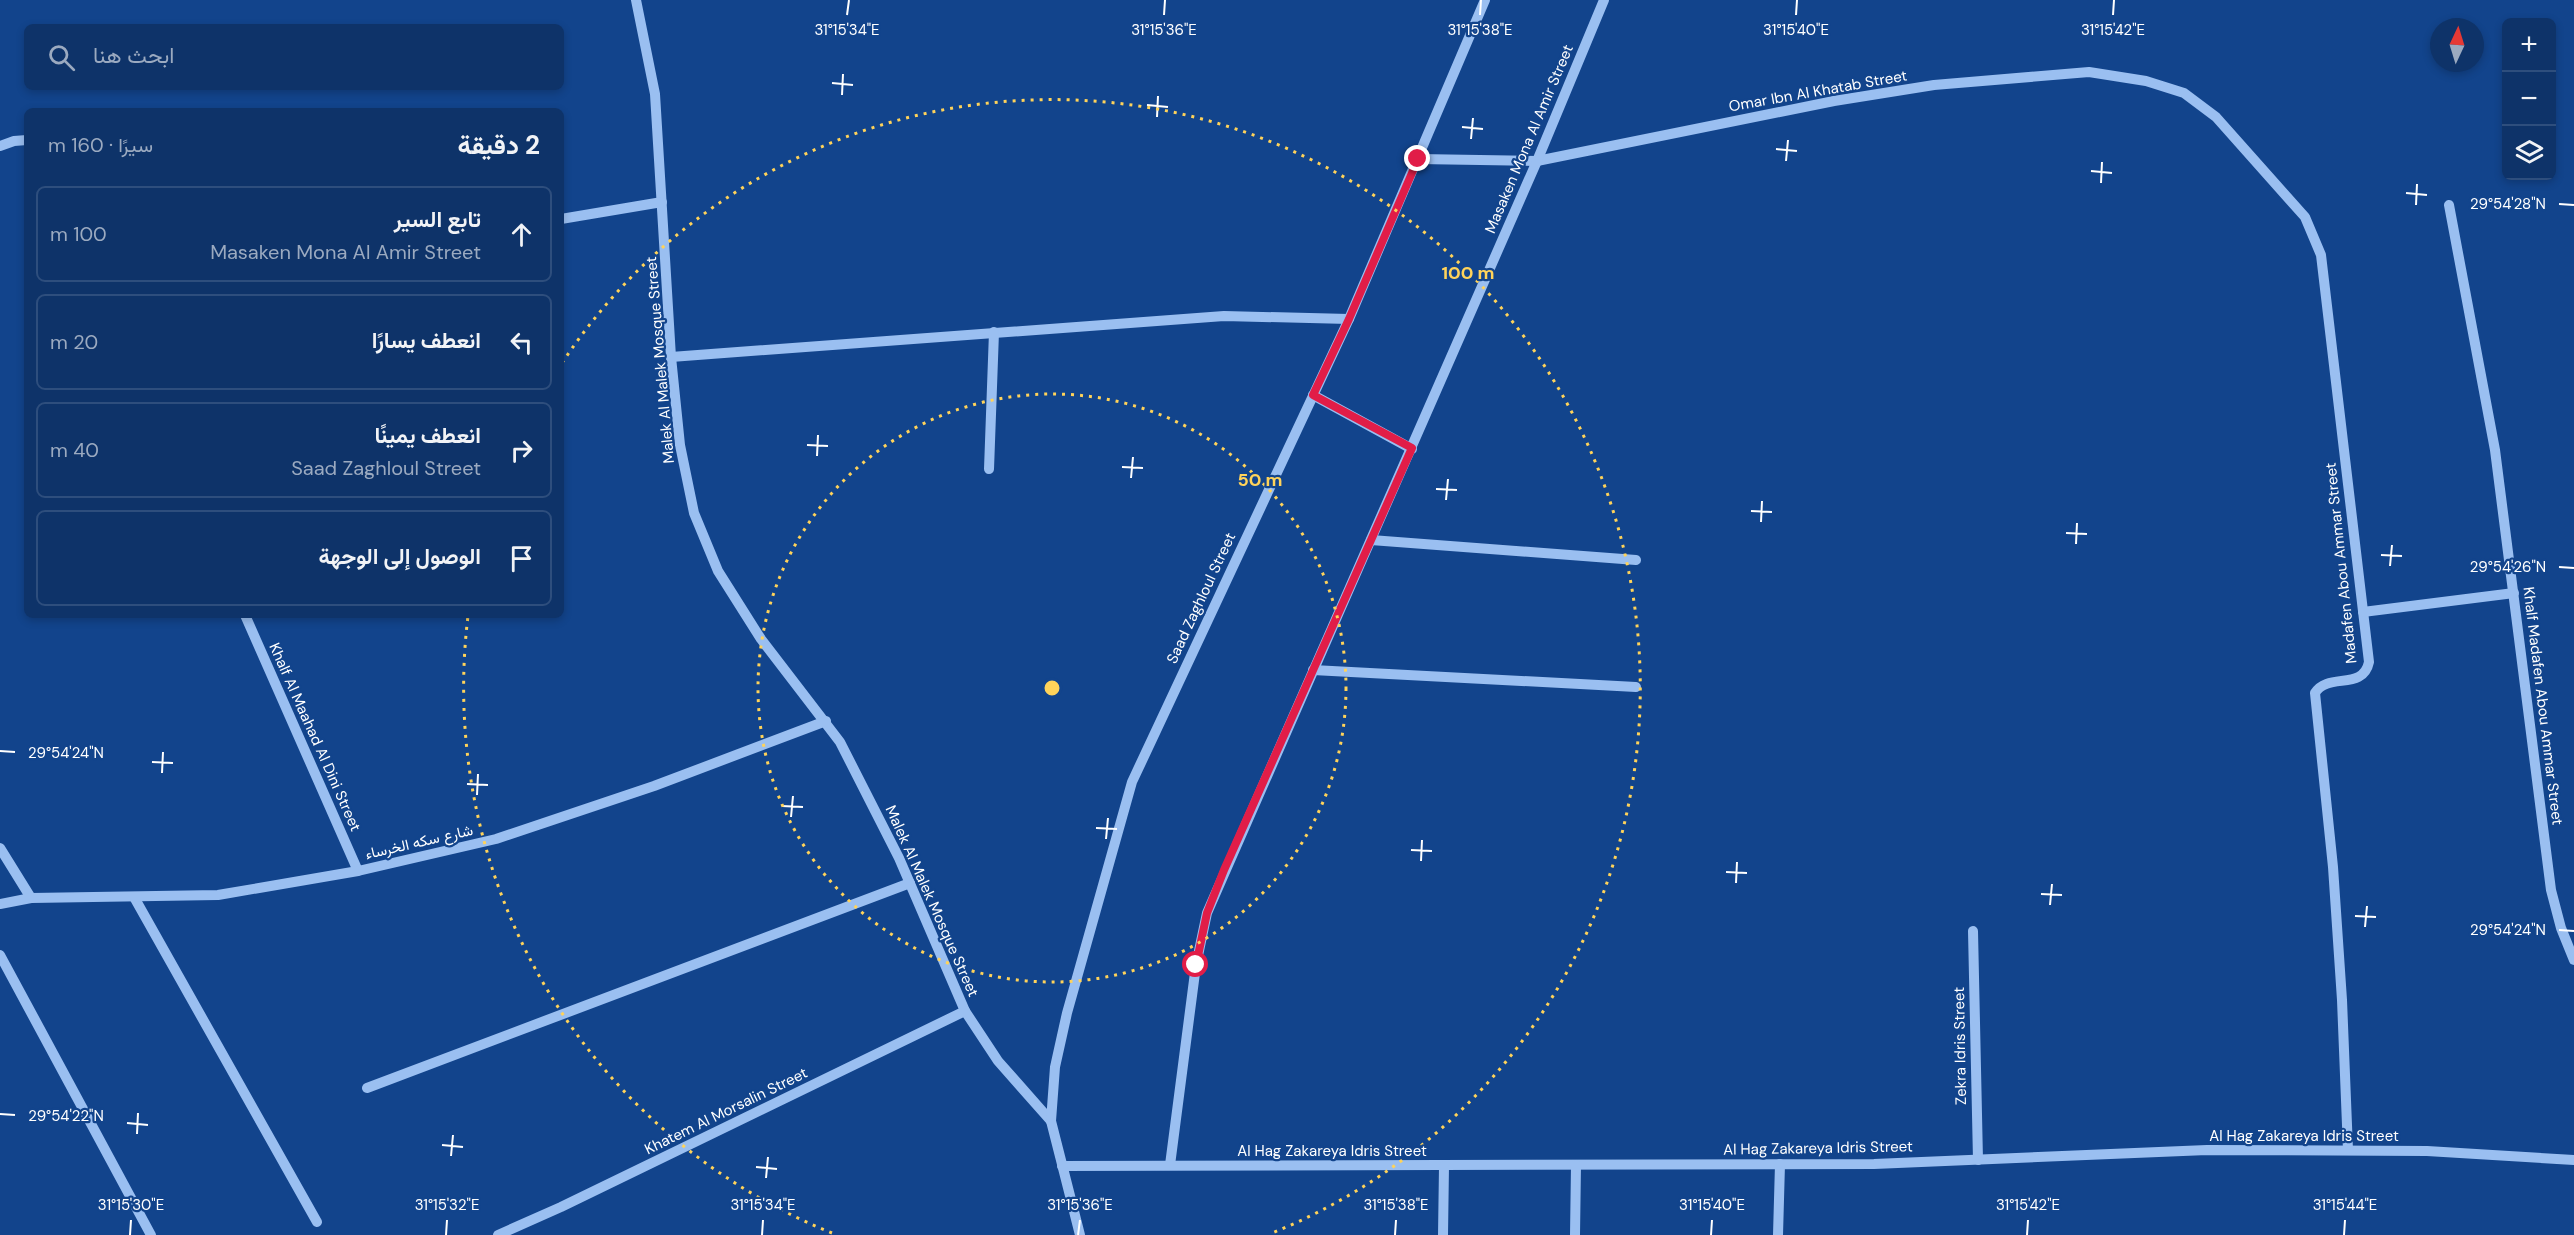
<!DOCTYPE html>
<html lang="ar">
<head>
<meta charset="utf-8">
<style>
	body { margin:0; font-family:"DM Sans",Vazirmatn,sans-serif; background:#1c3f71; color:#f1f3f6; direction:rtl }
	.controls { position:absolute; right:18px; top:18px; display:grid; overflow:hidden; border-radius:9px; box-shadow:0 3px 9px #0003 }
	.controls button { width:54px; height:54px; display:grid; place-items:center; padding:0; border:0; border-bottom:2px solid #2e4e7d; background:#0e3369; color:#f1f3f6; font:30px sans-serif }
	.compass { position:absolute; left:2430px; top:18px; width:54px; height:54px; border-radius:50%; background:#0e3369; box-shadow:0 3px 9px #0003; rotate:4deg }
	.stop { position:absolute; width:18px; height:18px; margin:-14px; border:4px solid #e11d48; border-radius:50%; background:#fff }
	.stop.end { background:#e11d48; border-color:#fff; box-shadow:0 2px 6px #0008 }
	.list { margin:0; padding:0; list-style:none }
	h2 { display:flex; justify-content:space-between; align-items:center; height:78px; margin:0; padding:0 24px; font-size:26px }
	h2 small { font-size:20px; font-weight:400; color:#9baac0 }
	.list li { display:grid; grid-template-columns:39px 1fr auto; gap:18px; align-items:center; box-sizing:border-box; height:96px; margin:0 12px 12px; padding:0 12px; border:2px solid #2e4e7d; border-radius:9px }
	.list b { display:block; font-size:22px; white-space:nowrap }
	.list p { margin:0; font-size:20px; white-space:nowrap; color:#9baac0 }
	.list em { font-size:20px; font-style:normal; color:#9baac0 }
	.icon { flex:none; width:33px; height:33px; fill:none; stroke:currentColor; stroke-width:2; stroke-linecap:round; stroke-linejoin:round }
	.map { position:relative; flex:none; width:2574px; height:1235px; overflow:hidden; direction:ltr }
	.search { position:absolute; background:#0e3369; box-shadow:0 3px 9px #0003; left:24px; top:24px; width:540px; height:66px; display:flex; align-items:center; gap:15px; box-sizing:border-box; padding:0 21px; border-radius:9px; color:#9baac0; font-size:22px }
	.panel { position:absolute; background:#0e3369; box-shadow:0 3px 9px #0003; left:24px; top:108px; width:540px; height:510px; border-radius:9px; direction:rtl }
	.map>svg:first-child { display:block }
	.lines { fill:none; stroke-linecap:round; stroke-linejoin:round }
	.minor { stroke:#9abff1; stroke-width:10 }
	.route { stroke:#e11d48; stroke-width:8 }
	.ticks { fill:none; stroke:#fff; stroke-width:2 }
	.ring { fill:none; stroke:#ffd35a; stroke-width:3; stroke-dasharray:3 6 }
	.labels { text-anchor:middle; stroke-width:4.5; stroke-linejoin:round; paint-order:stroke }
	.street-label { font-size:15px; fill:#fff; stroke:#12448c }
	.ticks-label { font-size:15px; text-anchor:middle; fill:#fff; stroke:#12448c; stroke-width:4.5; stroke-linejoin:round; paint-order:stroke }
	.centre { fill:#ffd35a; stroke:#12448c; stroke-width:3 }
	.ring-label { font-size:18px; text-anchor:middle; font-weight:bold; fill:#ffd35a; stroke:#12448c; stroke-width:4.5; stroke-linejoin:round; paint-order:stroke }
</style>
</head>
<body>
<div class="map">
<svg width="2574" height="1235" viewBox="0 0 2574 1235">
	<rect width="100%" height="100%" fill="#12448c"/>
	<g class="lines">
		<!-- minor -->
		<g class="minor">
			<path d="M 636,0 L 655,94 L 671,357 L 680,445 L 694,513 L 718,571 L 761,639 L 840,742 L 899,858 L 965,1011 L 998,1061 L 1051,1121"/>
			<path d="M 0,146 L 14,141 L 27,140"/>
			<path d="M 1418,159 L 1537,161 L 1834,101 L 1934,85 L 2089,72 L 2146,81 L 2184,93 L 2216,117 L 2305,217 L 2321,255 L 2369,662 C 2363,691 2328,672 2315,693 L 2333,867 L 2342,1000 L 2348,1150"/>
			<path d="M 2449,205 L 2495,450 L 2551,890 L 2561,928 L 2574,960"/>
			<path d="M 561,219 L 662,202"/>
			<path d="M 671,357 L 1224,316 L 1349,319"/>
			<path d="M 1313,395 L 1412,449"/>
			<path d="M 989,469 L 994,332"/>
			<path d="M 1371,540 L 1636,560"/>
			<path d="M 2363,612 L 2514,593"/>
			<path d="M 245,615 L 358,871"/>
			<path d="M 1313,670 L 1636,687"/>
			<path d="M 0,848 L 31,898"/>
			<path d="M 134,897 L 317,1222"/>
			<path d="M 0,904 L 31,898 L 218,895 L 358,871 L 496,839 L 654,786 L 826,721"/>
			<path d="M 1973,931 L 1978,1160"/>
			<path d="M 0,955 L 151,1235"/>
			<path d="M 367,1088 L 910,883"/>
			<path d="M 1170,1165 L 1196,965 L 1207,913 L 1537,161 L 1604,0"/>
			<path d="M 1062,1166 L 1874,1164 L 2207,1150 L 2427,1151 L 2574,1160"/>
			<path d="M 498,1235 L 561,1207 L 965,1011"/>
			<path d="M 1080,1235 L 1051,1121 L 1055,1067 L 1067,1013 L 1132,782 L 1349,319 L 1485,0"/>
			<path d="M 1443,1235 L 1444,1166"/>
			<path d="M 1575,1235 L 1576,1165"/>
			<path d="M 1778,1235 L 1780,1164"/>
		</g>
	</g>
	<g class="lines">
		<!-- route -->
		<path class="route" d="M 1196,965 L 1207,913 L 1224,870 L 1412,448 L 1313,395 L 1349,319 L 1418,159"/>
	</g>
	<!-- ticks -->
	<path class="ticks" d="M 847,15 L 849,0M 1164,15 L 1165,0M 1480,15 L 1481,0M 1796,15 L 1797,0M 2113,15 L 2114,0M 832,83 L 853,85M 842,95 L 843,74M 1147,105 L 1168,107M 1157,117 L 1158,96M 1462,127 L 1483,129M 1471,139 L 1473,118M 1776,149 L 1797,151M 1786,161 L 1788,140M 2091,171 L 2112,173M 2101,183 L 2102,162M 2406,193 L 2427,195M 2559,204 L 2574,205M 2416,205 L 2417,184M 807,445 L 828,446M 817,456 L 818,435M 1122,467 L 1143,468M 1131,478 L 1133,457M 1436,489 L 1457,490M 1446,500 L 1448,479M 1751,511 L 1772,512M 1761,522 L 1762,501M 2066,533 L 2087,534M 2076,544 L 2077,523M 2381,555 L 2402,556M 2390,566 L 2392,545M 2559,567 L 2574,568M 0,751 L 15,752M 152,762 L 173,763M 162,773 L 163,752M 467,784 L 488,785M 477,795 L 478,774M 782,806 L 803,807M 791,817 L 793,796M 1096,828 L 1117,829M 1106,839 L 1108,818M 1411,850 L 1432,851M 1421,861 L 1422,840M 1726,872 L 1747,873M 1736,883 L 1737,862M 2041,894 L 2062,895M 2050,905 L 2052,884M 2355,916 L 2376,917M 2365,927 L 2367,906M 2559,930 L 2574,931M 0,1114 L 15,1115M 127,1123 L 148,1125M 137,1134 L 138,1113M 442,1145 L 463,1147M 451,1156 L 453,1135M 756,1167 L 777,1169M 766,1178 L 768,1157M 130,1235 L 131,1220M 446,1235 L 447,1220M 762,1235 L 763,1220M 1078,1235 L 1080,1220M 1395,1235 L 1396,1220M 1711,1235 L 1712,1220M 2027,1235 L 2028,1220M 2344,1235 L 2345,1220"/>
	<!-- distance rings -->
	<g class="ring">
		<circle cx="1052" cy="688" r="294"/>
		<path d="M832 1233A588 588 0 0 1 468 616M562 363A588 588 0 1 1 1272 1233"/>
	</g>
	<g class="labels">
		<!-- street labels -->
		<g class="street-label">
			<text transform="translate(1818 91) rotate(-10)" y="5">Omar Ibn Al Khatab Street</text>
			<text transform="translate(1529 139) rotate(-67)" y="5">Masaken Mona Al Amir Street</text>
			<text transform="translate(660 360) rotate(-95)" y="5">Malek Al Malek Mosque Street</text>
			<text transform="translate(2341 563) rotate(-96)" y="5">Madafen Abou Ammar Street</text>
			<text transform="translate(1201 598) rotate(-65)" y="5">Saad Zaghloul Street</text>
			<text transform="translate(2543 706) rotate(83)" y="5">Khalf Madafen Abou Ammar Street</text>
			<text transform="translate(315 737) rotate(66)" y="5">Khalf Al Maahad Al Dini Street</text>
			<text transform="translate(419 842) rotate(-13)" y="5">شارع سكه الخرساء</text>
			<text transform="translate(932 901) rotate(66)" y="5">Malek Al Malek Mosque Street</text>
			<text transform="translate(1960 1046) rotate(-91)" y="5">Zekra Idris Street</text>
			<text transform="translate(726 1111) rotate(-26)" y="5">Khatem Al Morsalin Street</text>
			<text x="2304" y="1141">Al Hag Zakareya Idris Street</text>
			<text transform="translate(1818 1148) rotate(-1)" y="5">Al Hag Zakareya Idris Street</text>
			<text x="1332" y="1156">Al Hag Zakareya Idris Street</text>
		</g>
	</g>
	<g class="ticks-label">
		<text x="847" y="35">31°15'34"E</text>
		<text x="1164" y="35">31°15'36"E</text>
		<text x="1480" y="35">31°15'38"E</text>
		<text x="1796" y="35">31°15'40"E</text>
		<text x="2113" y="35">31°15'42"E</text>
		<text x="2508" y="209">29°54'28"N</text>
		<text x="2508" y="572">29°54'26"N</text>
		<text x="66" y="758">29°54'24"N</text>
		<text x="2508" y="935">29°54'24"N</text>
		<text x="66" y="1121">29°54'22"N</text>
		<text x="131" y="1210">31°15'30"E</text>
		<text x="447" y="1210">31°15'32"E</text>
		<text x="763" y="1210">31°15'34"E</text>
		<text x="1080" y="1210">31°15'36"E</text>
		<text x="1396" y="1210">31°15'38"E</text>
		<text x="1712" y="1210">31°15'40"E</text>
		<text x="2028" y="1210">31°15'42"E</text>
		<text x="2345" y="1210">31°15'44"E</text>
	</g>
	<circle cx="1052" cy="688" r="9" class="centre"/>
	<g class="ring-label">
		<text x="1468" y="279">100 m</text>
		<text x="1260" y="486">50 m</text>
	</g>
</svg>
<div class="controls">
<button>+</button>
<button>−</button>
<button><svg class="icon" aria-label="layers" viewBox="0 0 24 24"><path d="M12 4l9 5-9 5-9-5zM3 14l9 5 9-5"/></svg></button>
</div>
<svg class="compass" viewBox="-18 -18 36 36"><path d="M0-13l5 13h-10z" fill="#e53935"/><path d="M0 13l5-13h-10z" fill="#9baac0"/></svg>
<div class="stop" style="left:1196px;top:965px"></div>
<div class="stop end" style="left:1418px;top:159px"></div>
<div class="search"><svg class="icon" aria-label="search" viewBox="0 0 24 24"><circle cx="10" cy="10" r="6"/><path d="M15 15l6 6"/></svg>ابحث هنا</div>
<section class="panel">
<h2>2 دقيقة<small>سيرًا · 160 m</small></h2>
<ul class="list">
<li><svg class="icon" aria-label="ahead" viewBox="0 0 24 24"><path d="M12 20V5M6 11l6-6 6 6"/></svg><div><b>تابع السير</b><p>Masaken Mona Al Amir Street</p></div><em>100 m</em></li>
<li><svg class="icon" aria-label="left" viewBox="0 0 24 24"><path d="M17 20v-9H6M10 6l-5 5 5 5"/></svg><div><b>انعطف يسارًا</b></div><em>20 m</em></li>
<li><svg class="icon" aria-label="right" viewBox="0 0 24 24"><path d="M7 20v-9h11M14 6l5 5-5 5"/></svg><div><b>انعطف يمينًا</b><p>Saad Zaghloul Street</p></div><em>40 m</em></li>
<li><svg class="icon" aria-label="arrive" viewBox="0 0 24 24"><path d="M6 21V4h12l-3 4 3 4H6"/></svg><div><b>الوصول إلى الوجهة</b></div></li>
</ul>
</section>
</div>
</body>
</html>
